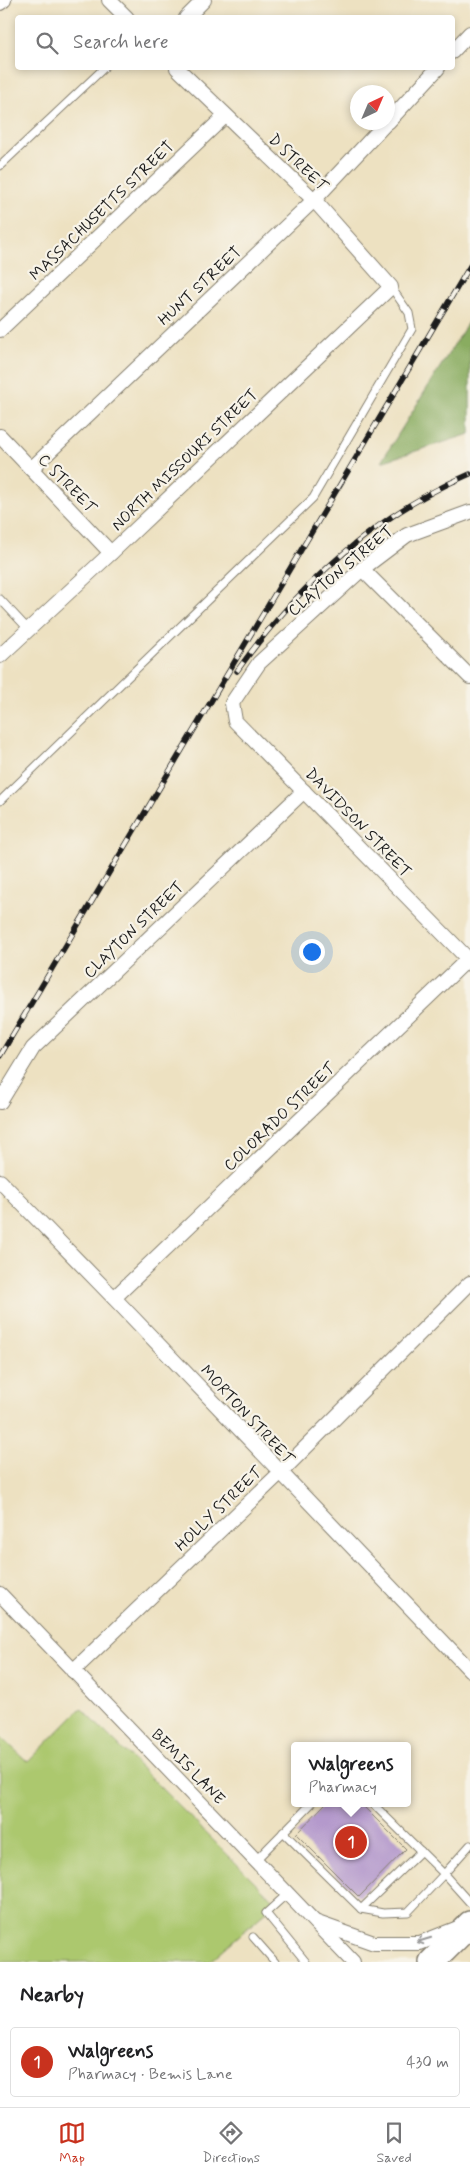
<!DOCTYPE html>
<html lang="en">
<head>
<meta charset="utf-8">
<style>
	body { margin:0; font-family:Mynerve,sans-serif; background:#f6f6f6; color:#202124 }
	.compass { position:absolute; left:350px; top:85px; width:45px; height:45px; border-radius:50%; background:#fff; box-shadow:0 2px 8px #0003; rotate:44deg }
	.you { position:absolute; left:311px; top:951px; width:18px; height:18px; margin:-12px; border:4px solid #fff; border-radius:50%; background:#1a73e8; box-shadow:0 0 0 8px #1a73e833 }
	.badge { display:grid; place-items:center; width:32px; height:32px; border-radius:50%; background:#c8321e; color:#fff; font-size:16px; font-weight:700 }
	.pin { position:absolute; translate:-50% -50%; border:2px solid #fff; box-shadow:0 1px 5px #0006 }
	.popup { position:absolute; left:291px; top:1742px; width:120px; height:65px; box-sizing:border-box; display:grid; place-content:center; border-radius:5px; background:#fff; filter:drop-shadow(0 1px 4px #0005); font-size:16px; white-space:nowrap; color:#757577 }
	.popup b { font-size:19px; color:#202124 }
	.popup::after { content:''; position:absolute; left:50%; top:100%; margin-left:-10px; border:10px solid transparent; border-top-color:#fff }
	.list { margin:0; padding:0; list-style:none }
	h2 { display:flex; justify-content:space-between; align-items:center; height:65px; margin:0; padding:0 20px; font-size:21px }
	h2 small { font-size:16px; font-weight:400; color:#757577 }
	.list li { display:grid; grid-template-columns:32px 1fr auto; gap:15px; align-items:center; box-sizing:border-box; height:70px; margin:0 10px 10px; padding:0 10px; border:1px solid #e0e0e0; border-radius:5px }
	.list b { display:block; font-size:19px; white-space:nowrap }
	.list p { margin:0; font-size:16px; white-space:nowrap; color:#757577 }
	.list em { font-size:16px; font-style:normal; color:#757577 }
	.icon { flex:none; width:28px; height:28px; fill:none; stroke:currentColor; stroke-width:2; stroke-linecap:round; stroke-linejoin:round }
	.map { position:relative; flex:none; width:470px; height:1962px; overflow:hidden }
	.search { position:absolute; background:#fff; box-shadow:0 2px 8px #0003; left:15px; right:15px; top:15px; height:55px; display:flex; align-items:center; gap:12px; box-sizing:border-box; padding:0 18px; border-radius:5px; color:#757577; font-size:19px }
	.sheet { height:145px; background:#fff }
	nav { display:flex; justify-content:space-around; align-items:center; box-sizing:border-box; height:70px; border-top:1px solid #e0e0e0; background:#fff; font-size:14px; color:#757577 }
	nav a { display:grid; justify-items:center; gap:2px }
	nav .on { color:#c8321e }
	.map>svg:first-child { display:block }
	.green { fill:#acc86e; stroke:#647245 }
	.forest { fill:#89ac61; stroke:#52643e }
	.building { fill:#b499cc }
	.lines { fill:none; stroke-linecap:round; stroke-linejoin:round }
	.lane-casing { stroke:#847e6e; stroke-width:9 }
	.street-casing { stroke:#847e6e; stroke-width:16 }
	.highway-casing { stroke:#847e6e; stroke-width:28 }
	.lane { stroke:#fff; stroke-width:7 }
	.street { stroke:#fff; stroke-width:14 }
	.highway { stroke:#fff; stroke-width:25 }
	.rail-casing { stroke:#1c1c1c; stroke-width:5.5 }
	.rail { stroke:#f7f3e8; stroke-width:4; stroke-dasharray:11; stroke-linecap:butt }
	.oneway { stroke:#999 }
	.labels { text-anchor:middle; stroke-width:4.5; stroke-linejoin:round; paint-order:stroke }
	.street-label { font-size:16px; fill:#1c1c1c; stroke:#f7f3e8 }
</style>
</head>
<body>
<div class="map">
<svg width="470" height="1962" viewBox="0 0 470 1962">
	<rect width="100%" height="100%" fill="#f7f3e8"/>
	<filter id="ink" filterUnits="userSpaceOnUse"><feTurbulence type="fractalNoise" baseFrequency=".02" numOctaves="2"/><feDisplacementMap in="SourceGraphic" scale="10" xChannelSelector="R" yChannelSelector="G"/><feConvolveMatrix kernelMatrix="1 2 1 2 8 2 1 2 1" color-interpolation-filters="sRGB"/></filter>
	<filter id="wash" filterUnits="userSpaceOnUse"><feTurbulence type="fractalNoise" baseFrequency=".0096" numOctaves="4" result="noise"/><feDisplacementMap in="SourceGraphic" scale="20" xChannelSelector="R" yChannelSelector="G"/><feGaussianBlur stdDeviation="1.12" result="paint"/><feColorMatrix in="noise" values="0 0 0 0 0 0 0 0 0 0 0 0 0 0 0 0 0 1.4 0 .05"/><feComposite in="paint" operator="in"/></filter>
	<g filter="url(#wash)">
		<rect width="100%" height="100%" fill="#ede1c1"/>
		<!-- green -->
		<path class="green" d="M 81,1708 L 276,1903 L 209,1962 L 0,1962 L 0,1736 L 28,1762 Z"/>
		<!-- forest -->
		<path class="forest" d="M 470,319 L 470,434 L 381,462 Z"/>
		<g id="blocks">
			<!-- building -->
			<path class="building" d="M 326,1803 L 360,1803 L 406,1849 L 359,1897 L 296,1834 Z"/>
		</g>
	</g>
	<g filter="url(#ink)">
		<use href="#blocks" fill-opacity="0" stroke="#847e6e" stroke-width="1"/>
		<g class="lines">
			<!-- lane casing -->
			<g class="lane-casing">
				<g id="lane">
					<path d="M 0,166 L 104,68"/>
					<path d="M 0,599 L 28,629"/>
					<path d="M 0,801 L 313,498 L 412,329 L 409,313 L 391,287"/>
					<path d="M 283,1832 L 361,1909 L 383,1913 L 408,1912 L 444,1874 L 372,1803"/>
					<path d="M 470,1845 L 444,1874 L 470,1903"/>
					<path d="M 255,1861 L 312,1803"/>
					<path d="M 287,1894 L 266,1913 L 306,1962"/>
					<path d="M 361,1909 L 421,1851"/>
					<path d="M 253,1937 L 275,1962"/>
				</g>
			</g>
			<!-- street casing -->
			<g class="street-casing">
				<g id="street">
					<path d="M 109,0 L 127,18"/>
					<path d="M 0,3 L 4,0"/>
					<path d="M 186,18 L 204,0"/>
					<path d="M 452,52 L 470,33"/>
					<path d="M 388,122 L 438,68"/>
					<path d="M 0,330 L 225,116"/>
					<path d="M 0,436 L 111,553"/>
					<path d="M 31,469 L 314,200 L 387,122"/>
					<path d="M 470,512 L 407,535 L 362,569 L 259,663 L 232,703 L 235,721 L 470,961"/>
					<path d="M 362,569 L 470,677"/>
					<path d="M 0,656 L 111,553 L 391,287 L 314,200 L 177,68"/>
					<path d="M 0,1102 L 33,1048 L 304,791"/>
					<path d="M 0,1181 L 114,1298 L 470,1670"/>
					<path d="M 114,1298 L 468,959"/>
					<path d="M 0,1594 L 353,1962"/>
					<path d="M 73,1671 L 280,1473 L 470,1283"/>
					<path d="M 315,1922 L 374,1943 L 420,1943 L 458,1928"/>
				</g>
			</g>
			<!-- highway casing -->
			<g class="highway-casing">
				<path id="highway" d="M 432,1962 L 470,1924"/>
			</g>
			<!-- lane -->
			<use href="#lane" class="lane"/>
			<!-- street -->
			<use href="#street" class="street"/>
			<!-- highway -->
			<use href="#highway" class="highway"/>
			<!-- rail casing -->
			<g class="rail-casing">
				<g id="rail">
					<path d="M 237,671 C 296,588 375,514 470,474"/>
					<path d="M 0,1056 L 470,266"/>
				</g>
			</g>
			<!-- rail -->
			<use href="#rail" class="rail"/>
		</g>
		<!-- one-way arrows -->
		<defs><path id="oneway-shaft" d="M-6 0H5M1.5-3L5.5 0L1.5 3" fill="none" stroke-width="1.6" stroke-linecap="round" stroke-linejoin="round" transform="scale(1.25)"/></defs>
		<use class="oneway" href="#oneway-shaft" transform="translate(424 1940) rotate(163)"/>
	</g>
	<g class="labels">
		<!-- street labels -->
		<g class="street-label">
			<text transform="translate(299 162) rotate(44)" y="6">D STREET</text>
			<text transform="translate(101 210) rotate(-44)" y="6">MASSACHUSETTS STREET</text>
			<text transform="translate(199 285) rotate(-43)" y="6">HUNT STREET</text>
			<text transform="translate(184 459) rotate(-44)" y="6">NORTH MISSOURI STREET</text>
			<text transform="translate(68 483) rotate(46)" y="6">C STREET</text>
			<text transform="translate(340 570) rotate(-40)" y="6">CLAYTON STREET</text>
			<text transform="translate(359 822) rotate(46)" y="6">DAVIDSON STREET</text>
			<text transform="translate(133 929) rotate(-44)" y="6">CLAYTON STREET</text>
			<text transform="translate(279 1116) rotate(-44)" y="6">COLORADO STREET</text>
			<text transform="translate(248 1414) rotate(47)" y="6">MORTON STREET</text>
			<text transform="translate(218 1508) rotate(-44)" y="6">HOLLY STREET</text>
			<text transform="translate(189 1766) rotate(46)" y="6">BEMIS LANE</text>
		</g>
	</g>
</svg>
<svg class="compass" viewBox="-18 -18 36 36"><path d="M0-13l5 13h-10z" fill="#e53935"/><path d="M0 13l5-13h-10z" fill="#757577"/></svg>
<div class="you"></div>
<div class="pin badge" style="left:351px;top:1842px">1</div>
<div class="popup"><b>Walgreens</b>Pharmacy</div>
<div class="search"><svg class="icon" aria-label="search" viewBox="0 0 24 24"><circle cx="10" cy="10" r="6"/><path d="M15 15l6 6"/></svg>Search here</div>
</div>
<section class="sheet">
<h2>Nearby<small></small></h2>
<ul class="list">
<li><span class="badge">1</span><div><b>Walgreens</b><p>Pharmacy · Bemis Lane</p></div><em>430 m</em></li>
</ul>
</section>
<nav>
<a class="on"><svg class="icon" aria-label="map" viewBox="0 0 24 24"><path d="M3 6l6-2 6 2 6-2v14l-6 2-6-2-6 2zM9 4v14M15 6v14"/></svg>Map</a>
<a><svg class="icon" aria-label="directions" viewBox="0 0 24 24"><path d="M12 3l9 9-9 9-9-9zM9 14v-3h6M13 9l2 2-2 2"/></svg>Directions</a>
<a><svg class="icon" aria-label="saved" viewBox="0 0 24 24"><path d="M7 4h10v16l-5-4-5 4z"/></svg>Saved</a>
</nav>
</body>
</html>
